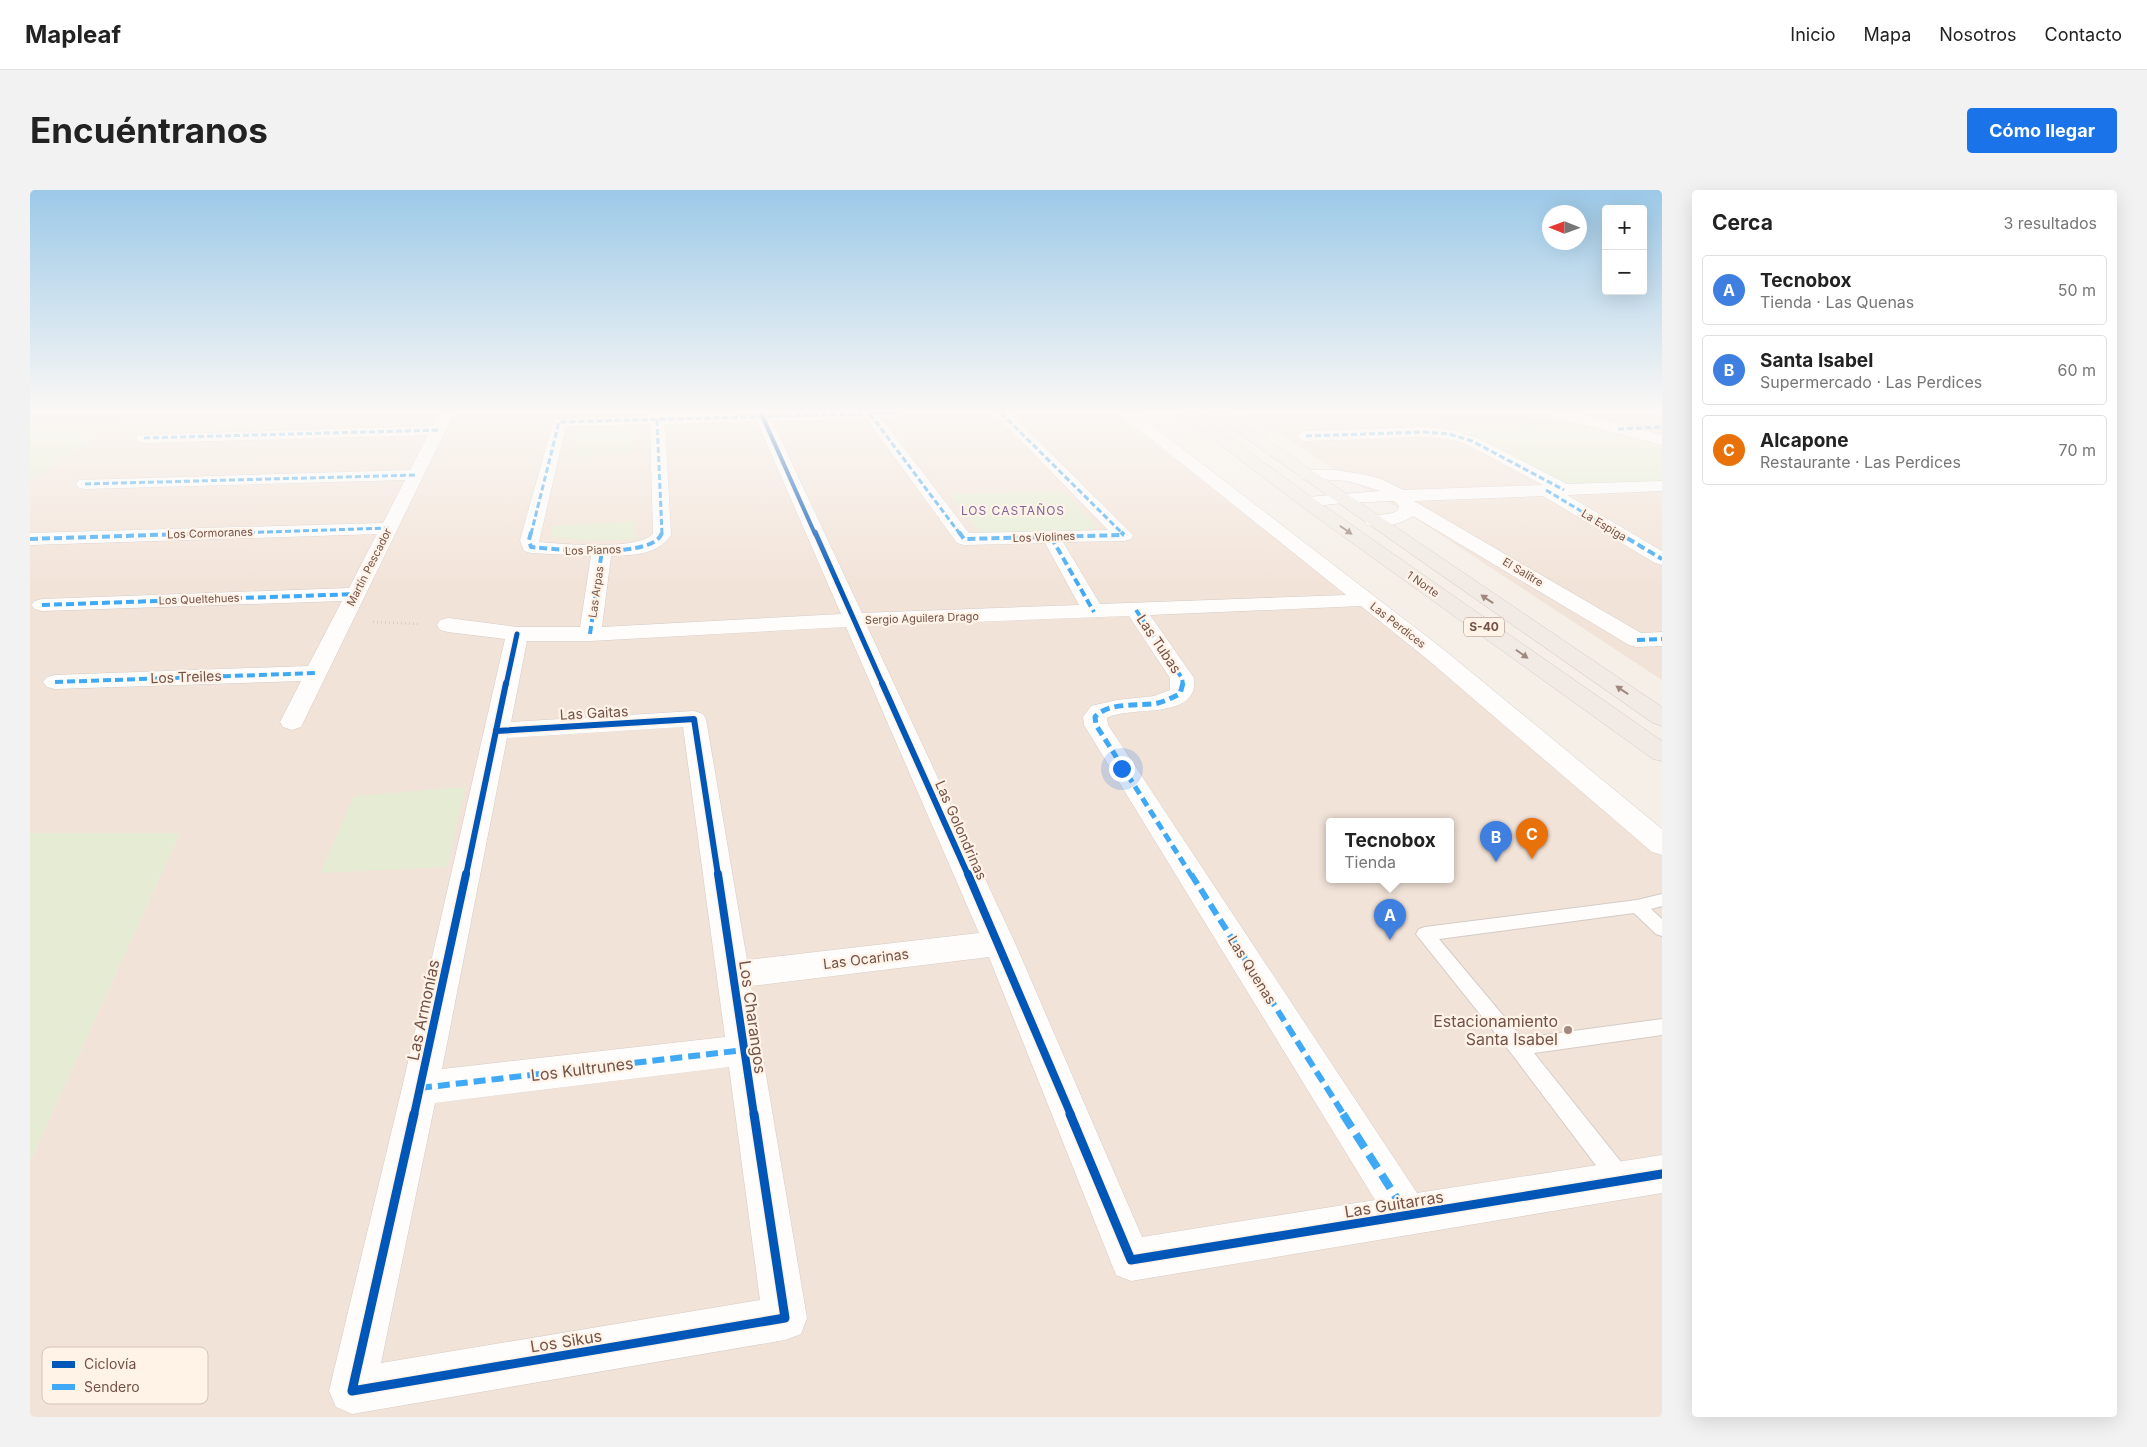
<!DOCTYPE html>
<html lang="es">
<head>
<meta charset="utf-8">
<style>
	body { margin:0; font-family:Inter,sans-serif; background:#f2f2f2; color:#222 }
	.controls { position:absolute; right:15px; top:15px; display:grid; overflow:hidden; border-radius:5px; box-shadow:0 5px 20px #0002 }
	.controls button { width:45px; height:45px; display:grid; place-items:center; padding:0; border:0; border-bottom:1px solid #e0e0e0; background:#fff; color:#222; font:25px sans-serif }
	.compass { position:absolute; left:1512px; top:15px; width:45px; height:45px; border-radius:50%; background:#fff; box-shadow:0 5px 20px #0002; rotate:271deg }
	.you { position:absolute; left:1091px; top:578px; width:18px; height:18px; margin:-12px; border:4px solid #fff; border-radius:50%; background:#1a73e8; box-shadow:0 0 0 8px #1a73e833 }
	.badge { display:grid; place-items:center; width:32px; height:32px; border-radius:50%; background:#1a73e8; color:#fff; font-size:16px; font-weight:700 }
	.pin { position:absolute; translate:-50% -41px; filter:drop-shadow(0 1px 2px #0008) }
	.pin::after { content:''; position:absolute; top:26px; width:18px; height:15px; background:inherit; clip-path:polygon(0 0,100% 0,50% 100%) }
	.popup { position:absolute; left:1296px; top:628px; width:128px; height:65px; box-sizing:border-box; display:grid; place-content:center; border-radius:5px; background:#fff; filter:drop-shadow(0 1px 4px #0005); font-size:16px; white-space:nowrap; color:#767676 }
	.popup b { font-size:19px; color:#222 }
	.popup::after { content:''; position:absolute; left:50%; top:100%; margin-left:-10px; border:10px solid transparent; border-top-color:#fff }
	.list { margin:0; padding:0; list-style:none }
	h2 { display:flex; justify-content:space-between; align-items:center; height:65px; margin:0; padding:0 20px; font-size:21px }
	h2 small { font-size:16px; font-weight:400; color:#767676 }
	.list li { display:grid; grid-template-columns:32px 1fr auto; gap:15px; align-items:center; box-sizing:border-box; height:70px; margin:0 10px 10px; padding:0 10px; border:1px solid #e0e0e0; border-radius:5px }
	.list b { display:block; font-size:19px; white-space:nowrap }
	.list p { margin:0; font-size:16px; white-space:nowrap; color:#767676 }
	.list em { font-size:16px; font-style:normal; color:#767676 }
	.map { position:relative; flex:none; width:1632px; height:1227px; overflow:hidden; border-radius:5px }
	header { display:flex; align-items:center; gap:30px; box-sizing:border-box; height:70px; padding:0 25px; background:#fff; border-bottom:1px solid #e0e0e0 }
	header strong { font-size:24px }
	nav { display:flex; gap:28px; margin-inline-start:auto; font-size:18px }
	.intro { display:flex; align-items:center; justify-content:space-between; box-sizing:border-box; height:120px; padding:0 30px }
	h1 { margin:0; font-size:35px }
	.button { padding:12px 22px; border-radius:5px; background:#1a73e8; color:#fff; font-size:18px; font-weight:700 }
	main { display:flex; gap:30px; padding:0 30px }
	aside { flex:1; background:#fff; border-radius:5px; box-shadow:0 5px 20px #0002 }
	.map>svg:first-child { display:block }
	.residential { fill:#f2e3d8; fill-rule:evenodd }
	.green { fill:#e5ecd3 }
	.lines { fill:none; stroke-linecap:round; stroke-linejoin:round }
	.lane-casing { stroke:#d4cbc6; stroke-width:2 }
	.street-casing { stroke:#d4cbc6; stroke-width:1 }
	.primary-casing { stroke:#d5cac5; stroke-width:1 }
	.path { stroke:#d8cdc9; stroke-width:2.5; stroke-dasharray:1 3; stroke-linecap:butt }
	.lane { fill:#fefdfc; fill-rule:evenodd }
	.street { fill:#fefdfc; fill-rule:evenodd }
	.primary { fill:#f2ebe5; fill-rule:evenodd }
	.quiet-far4 { stroke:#3fa9f5; stroke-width:3; stroke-dasharray:6 3; stroke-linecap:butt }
	.quiet-far3 { stroke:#3fa9f5; stroke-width:4; stroke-dasharray:8 4; stroke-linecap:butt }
	.quiet-far2 { stroke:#3fa9f5; stroke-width:5; stroke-dasharray:9 5; stroke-linecap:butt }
	.quiet-far1 { stroke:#3fa9f5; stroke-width:6; stroke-dasharray:12 6; stroke-linecap:butt }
	.quiet { stroke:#3fa9f5; stroke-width:8; stroke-dasharray:16 8; stroke-linecap:butt }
	.cycleway-far4-casing { stroke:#fff3e8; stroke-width:5.5 }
	.cycleway-far3-casing { stroke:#fff3e8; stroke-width:8 }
	.cycleway-far2-casing { stroke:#fff3e8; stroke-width:9 }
	.cycleway-far1-casing { stroke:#fff3e8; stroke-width:11 }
	.cycleway-casing { stroke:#fff3e8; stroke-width:12 }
	.cycleway-far4 { stroke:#0057b8; stroke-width:4 }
	.cycleway-far3 { stroke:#0057b8; stroke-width:5 }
	.cycleway-far2 { stroke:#0057b8; stroke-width:6 }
	.cycleway-far1 { stroke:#0057b8; stroke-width:8 }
	.cycleway { stroke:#0057b8; stroke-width:9 }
	.oneway { fill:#a0887f }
	.poi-dot { fill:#a28980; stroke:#fff3e8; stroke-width:2 }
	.labels { text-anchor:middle; stroke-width:4.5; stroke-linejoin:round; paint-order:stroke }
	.far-street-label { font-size:11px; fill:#745248; stroke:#fff3e8 }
	.far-neighbourhood-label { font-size:12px; letter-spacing:1px; fill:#7f6498; stroke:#fff3e8 }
	.shield { fill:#fff3e8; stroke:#9e8278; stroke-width:1 }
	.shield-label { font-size:12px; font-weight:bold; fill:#745248 }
	.street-label { font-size:14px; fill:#745248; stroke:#fff3e8 }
	.near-street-label { font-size:16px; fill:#745248; stroke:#fff3e8 }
	.near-poi-label { font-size:16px; fill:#745248; stroke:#fff3e8; text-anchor:end }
	.key { fill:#fff3e8; stroke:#d5c3b8; stroke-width:1 }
	.key-label { font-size:14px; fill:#745248 }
</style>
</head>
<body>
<header>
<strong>Mapleaf</strong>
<nav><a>Inicio</a><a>Mapa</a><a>Nosotros</a><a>Contacto</a></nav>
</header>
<div class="intro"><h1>Encuéntranos</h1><a class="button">Cómo llegar</a></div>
<main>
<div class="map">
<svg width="1632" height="1227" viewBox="0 0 1632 1227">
	<rect width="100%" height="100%" fill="#f6efe8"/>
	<!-- residential -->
	<g class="residential">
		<path d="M 101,223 L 1086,223 L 1444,505 L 1632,664 L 1632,1227 L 0,1227 L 0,971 L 150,643 L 0,643 L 0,291 L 88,230 ZM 1300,631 L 1420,631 L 1420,689 L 1300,689 Z"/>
		<path d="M 1218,223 L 1632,223 L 1632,490 L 1379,324 L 1327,294 Z"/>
	</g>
	<!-- green -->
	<g class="green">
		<path d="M 8,223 L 101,223 L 88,230 L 0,291 L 0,228 Z"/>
		<path d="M 1400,223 L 1506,223 L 1632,256 L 1632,293 L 1541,297 Z"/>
		<path d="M 606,233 L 605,263 L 543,267 L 547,236 Z"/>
		<path d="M 1033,301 L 1069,339 L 950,343 L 920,304 Z"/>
		<path d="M 603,331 L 607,349 L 559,351 L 522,347 L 522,336 Z"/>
		<path d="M 435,597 L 417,677 L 290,683 L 324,606 Z"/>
		<path d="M 0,643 L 150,643 L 0,971 Z"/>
	</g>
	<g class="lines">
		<!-- lane casing -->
		<g class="lane-casing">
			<path id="lane" d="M 1632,704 L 1632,716 L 1621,719 L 1632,729 L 1632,746 L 1626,744 L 1604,723 L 1409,749 L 1492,848 L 1632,829 L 1632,845 L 1504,863 L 1599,982 L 1602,990 L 1599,998 L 1591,1001 L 1583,998 L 1481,863 L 1386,744 L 1389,739 L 1395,737 L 1607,710 Z"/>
		</g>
		<!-- street casing -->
		<g class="street-casing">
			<g id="street">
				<path d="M 409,223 L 424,223 L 271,537 L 262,540 L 253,537 L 250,532 L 271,491 L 25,499 L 17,497 L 13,492 L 17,487 L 25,485 L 278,476 L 312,411 L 12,421 L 5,419 L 1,415 L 5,411 L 12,409 L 319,398 L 347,344 L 0,355 L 0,343 L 353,333 L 375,290 L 55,299 L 49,298 L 46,294 L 49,290 L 380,280 L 398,245 L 114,253 L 108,251 L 106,248 L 108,245 L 403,236 Z"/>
				<path d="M 687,223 L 875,223 L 868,227 L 851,228 L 939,343 L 1078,340 L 964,223 L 980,223 L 1103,345 L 1101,349 L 1094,351 L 1033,352 L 1070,414 L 1316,405 L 1089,223 L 1106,223 L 1413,459 L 1632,639 L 1632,665 L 1622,662 L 1397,469 L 1331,416 L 1120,425 L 1164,488 C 1170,531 1099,515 1077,528 L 1078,535 L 1387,1003 L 1632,965 L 1632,1003 L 1101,1091 L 1086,1085 L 959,767 L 721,796 L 777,1128 L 771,1144 L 755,1150 L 322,1224 L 306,1217 L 299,1201 L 372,898 L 475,449 L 418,442 L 410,440 L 407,435 L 410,430 L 418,428 L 487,437 L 550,437 L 561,366 L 501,363 L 494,361 L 490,350 L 524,229 ZM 836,228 L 927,353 L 934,355 L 1015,353 L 1049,415 L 832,423 L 742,231 ZM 727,231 L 811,424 L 572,437 L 581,366 C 603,365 628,365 641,345 L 635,234 ZM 620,234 L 623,344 C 605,361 534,354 509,352 L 536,236 ZM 1099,426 L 1140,488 L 1140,500 L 1124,506 L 1087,510 L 1061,516 L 1053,527 L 1054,535 L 1345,1010 L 1112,1047 L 985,753 L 837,436 ZM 816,437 L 949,743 L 717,770 L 676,529 L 673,524 L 664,521 L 481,532 L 497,451 L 560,451 ZM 653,537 L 695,847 L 412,879 L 477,548 ZM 699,877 L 730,1110 L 351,1173 L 405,913 Z"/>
				<path d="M 1520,223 L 1546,223 L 1632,245 L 1632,255 L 1522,226 Z"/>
				<path d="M 1394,237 L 1419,239 L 1448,248 L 1537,294 L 1632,291 L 1632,301 L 1537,305 L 1632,361 L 1632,375 L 1625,373 L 1513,306 L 1384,311 L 1611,443 L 1632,442 L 1632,456 L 1607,457 L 1599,455 L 1383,326 C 1371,334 1352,339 1337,335 L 1334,331 L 1337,327 L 1363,323 L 1368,320 L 1369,316 L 1364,311 L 1312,313 L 1277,317 L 1271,316 L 1268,312 L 1271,308 L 1277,307 L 1350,301 L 1318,291 L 1271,288 L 1269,284 L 1271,280 L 1304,280 L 1332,284 L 1351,289 L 1373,300 L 1513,295 L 1436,254 L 1418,249 L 1394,247 L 1276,251 L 1270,249 L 1268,246 L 1270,243 L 1276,241 Z"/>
			</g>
		</g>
		<!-- primary casing -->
		<g class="primary-casing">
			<g id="primary">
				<path d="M 1149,223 L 1166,223 L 1283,308 L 1632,551 L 1632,571 L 1623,569 L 1271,316 Z"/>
				<path d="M 1180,223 L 1197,223 L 1632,517 L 1632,536 L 1623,533 Z"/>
			</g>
		</g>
		<!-- path -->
		<path class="path" d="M 343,432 L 390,434"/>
		<!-- lane -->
		<use href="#lane" class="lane"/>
		<!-- street -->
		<use href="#street" class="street"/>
		<!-- primary -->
		<use href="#primary" class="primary"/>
		<!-- quiet-far4 -->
		<g class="quiet-far4">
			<path d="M 971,223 L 1093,344"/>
			<path d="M 840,224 L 930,344"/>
			<path d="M 627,230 L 632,344"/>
			<path d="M 1588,239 L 1632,237"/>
			<path d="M 1276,246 L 1394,242 L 1419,244 L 1442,251 L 1534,300"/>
			<path d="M 114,248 L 408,240"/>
			<path d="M 55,294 L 386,285"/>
			<path d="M 1516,300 L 1589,344"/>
			<path d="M 174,344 L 359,338"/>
			<path d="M 501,344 L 529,232 L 868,223"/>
		</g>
		<!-- quiet-far3 -->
		<g class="quiet-far3">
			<path d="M 501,342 L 499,350 L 501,357 C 523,359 627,370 632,342"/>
			<path d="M 929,342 L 934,349 L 1094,345"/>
			<path d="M 1091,342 L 1094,345"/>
			<path d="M 1587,342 L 1632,369"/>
			<path d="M 1021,347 L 1064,422"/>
			<path d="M 0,349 L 215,342"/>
			<path d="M 12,415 L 326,404"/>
			<path d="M 1106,420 L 1152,488 L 1153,495"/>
			<path d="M 560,444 L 572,360"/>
			<path d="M 1607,450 L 1632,449"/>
			<path d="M 25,492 L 287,483"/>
		</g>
		<!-- quiet-far2 -->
		<path class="quiet-far2" d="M 1153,493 L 1150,504 C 1143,507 1136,511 1128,513 C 1109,517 1079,511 1065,527 L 1066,535 L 1161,685"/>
		<!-- quiet-far1 -->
		<g class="quiet-far1">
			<path d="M 1161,684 L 1314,925"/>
			<path d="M 390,898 L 714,860"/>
		</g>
		<!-- quiet -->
		<path class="quiet" d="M 1313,924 L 1378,1026"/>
		<!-- cycleway-far4 casing -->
		<g class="cycleway-far4-casing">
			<path id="cycleway-far4" d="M 731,223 L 785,344"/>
		</g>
		<!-- cycleway-far3 casing -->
		<g class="cycleway-far3-casing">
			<g id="cycleway-far3">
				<path d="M 785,342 L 853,495"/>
				<path d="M 476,495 L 487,444"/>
			</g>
		</g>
		<!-- cycleway-far2 casing -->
		<g class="cycleway-far2-casing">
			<g id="cycleway-far2">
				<path d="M 852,493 L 938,685"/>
				<path d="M 466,541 L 476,493"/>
				<path d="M 466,541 L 664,529 L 688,685"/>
				<path d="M 436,685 L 466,541"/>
			</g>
		</g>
		<!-- cycleway-far1 casing -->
		<g class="cycleway-far1-casing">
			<g id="cycleway-far1">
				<path d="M 688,684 L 724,925"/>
				<path d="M 938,684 L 1041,925"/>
				<path d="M 384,925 L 436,684"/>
			</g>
		</g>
		<!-- cycleway casing -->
		<g class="cycleway-casing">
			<g id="cycleway">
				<path d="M 384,924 L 322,1201 L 755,1128 L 724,924"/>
				<path d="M 1040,924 L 1101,1070 L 1632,984"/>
			</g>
		</g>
		<!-- cycleway-far4 -->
		<use href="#cycleway-far4" class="cycleway-far4"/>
		<!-- cycleway-far3 -->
		<use href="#cycleway-far3" class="cycleway-far3"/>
		<!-- cycleway-far2 -->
		<use href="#cycleway-far2" class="cycleway-far2"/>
		<!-- cycleway-far1 -->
		<use href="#cycleway-far1" class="cycleway-far1"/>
		<!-- cycleway -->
		<use href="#cycleway" class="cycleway"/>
	</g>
	<!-- one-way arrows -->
	<defs><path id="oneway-solid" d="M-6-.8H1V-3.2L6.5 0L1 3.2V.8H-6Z" transform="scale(1.25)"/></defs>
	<g class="oneway">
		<use href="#oneway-solid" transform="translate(1316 340) rotate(35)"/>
		<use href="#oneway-solid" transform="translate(1457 409) rotate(-146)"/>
		<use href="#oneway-solid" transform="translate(1492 464) rotate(35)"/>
		<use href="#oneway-solid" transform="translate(1592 500) rotate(-146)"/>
	</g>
	<!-- sky -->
	<linearGradient id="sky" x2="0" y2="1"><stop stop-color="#9cc9e8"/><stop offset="0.56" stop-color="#fbf8f5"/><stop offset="1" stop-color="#fbf8f5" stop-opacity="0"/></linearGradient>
	<rect width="1632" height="395" fill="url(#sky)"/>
	<!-- markers -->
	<circle class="poi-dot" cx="1538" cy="840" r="5"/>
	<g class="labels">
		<!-- far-street labels -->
		<g class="far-street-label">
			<text transform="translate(1574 335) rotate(31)" y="4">La Espiga</text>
			<text transform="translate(180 343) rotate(-2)" y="4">Los Cormoranes</text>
			<text transform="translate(1014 347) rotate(-2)" y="4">Los Violines</text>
			<text transform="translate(563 360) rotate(-2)" y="4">Los Pianos</text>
			<text transform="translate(339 377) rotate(-63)" y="4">Martín Pescador</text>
			<text transform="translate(1493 382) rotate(31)" y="4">El Salitre</text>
			<text transform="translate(1393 394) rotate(35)" y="4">1 Norte</text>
			<text transform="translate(566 402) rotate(-82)" y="4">Las Arpas</text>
			<text transform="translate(169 409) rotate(-2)" y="4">Los Queltehues</text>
			<text transform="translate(892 428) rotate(-2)" y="4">Sergio Aguilera Drago</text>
			<text transform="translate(1368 435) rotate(38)" y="4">Las Perdices</text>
		</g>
		<!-- far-neighbourhood labels -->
		<g class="far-neighbourhood-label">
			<text x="983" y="325">LOS CASTAÑOS</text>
		</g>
		<!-- shield labels -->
		<rect class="shield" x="1434" y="427.5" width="40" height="19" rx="4"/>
		<g class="shield-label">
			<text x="1454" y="441">S-40</text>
		</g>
		<!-- street labels -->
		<g class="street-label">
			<text transform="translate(1129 454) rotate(56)" y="5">Las Tubas</text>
			<text transform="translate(156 487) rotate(-2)" y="5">Los Treiles</text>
			<text transform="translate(564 523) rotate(-3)" y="5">Las Gaitas</text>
			<text transform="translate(931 640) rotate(66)" y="5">Las Golondrinas</text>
			<text transform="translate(836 769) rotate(-7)" y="5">Las Ocarinas</text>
			<text transform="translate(1222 780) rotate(58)" y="5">Las Quenas</text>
		</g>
		<!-- near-street labels -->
		<g class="near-street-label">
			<text transform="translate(393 820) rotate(-78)" y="6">Las Armonías</text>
			<text transform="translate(723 827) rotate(82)" y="6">Los Charangos</text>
			<text transform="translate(552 879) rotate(-7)" y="6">Los Kultrunes</text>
			<text transform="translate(1364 1014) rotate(-9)" y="6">Las Guitarras</text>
			<text transform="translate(536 1151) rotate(-9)" y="6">Los Sikus</text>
		</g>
		<!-- near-poi labels -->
		<g class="near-poi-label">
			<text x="1528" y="837">Estacionamiento<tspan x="1528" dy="18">Santa Isabel</tspan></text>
		</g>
	</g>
	<!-- legend -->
	<rect x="12" y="1157" width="166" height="57" rx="8" class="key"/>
	<rect x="22" y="1171" width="23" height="7" fill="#0057b8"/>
	<rect x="22" y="1194" width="23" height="6" fill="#3fa9f5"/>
	<g class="key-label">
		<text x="54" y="1179">Ciclovía</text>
		<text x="54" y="1202">Sendero</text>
	</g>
</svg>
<div class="controls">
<button>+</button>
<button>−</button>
</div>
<svg class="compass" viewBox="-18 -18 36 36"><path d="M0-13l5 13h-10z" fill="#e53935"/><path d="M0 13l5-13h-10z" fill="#767676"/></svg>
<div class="you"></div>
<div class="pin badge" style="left:1360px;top:750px;background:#3f7fe0">A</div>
<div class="popup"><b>Tecnobox</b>Tienda</div>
<div class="pin badge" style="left:1466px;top:672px;background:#3f7fe0">B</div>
<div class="pin badge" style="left:1502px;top:669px;background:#e8710a">C</div>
</div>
<aside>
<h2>Cerca<small>3 resultados</small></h2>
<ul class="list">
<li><span class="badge" style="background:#3f7fe0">A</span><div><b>Tecnobox</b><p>Tienda · Las Quenas</p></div><em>50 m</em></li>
<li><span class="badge" style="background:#3f7fe0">B</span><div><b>Santa Isabel</b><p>Supermercado · Las Perdices</p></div><em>60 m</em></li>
<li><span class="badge" style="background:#e8710a">C</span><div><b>Alcapone</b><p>Restaurante · Las Perdices</p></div><em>70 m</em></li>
</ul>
</aside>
</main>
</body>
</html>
